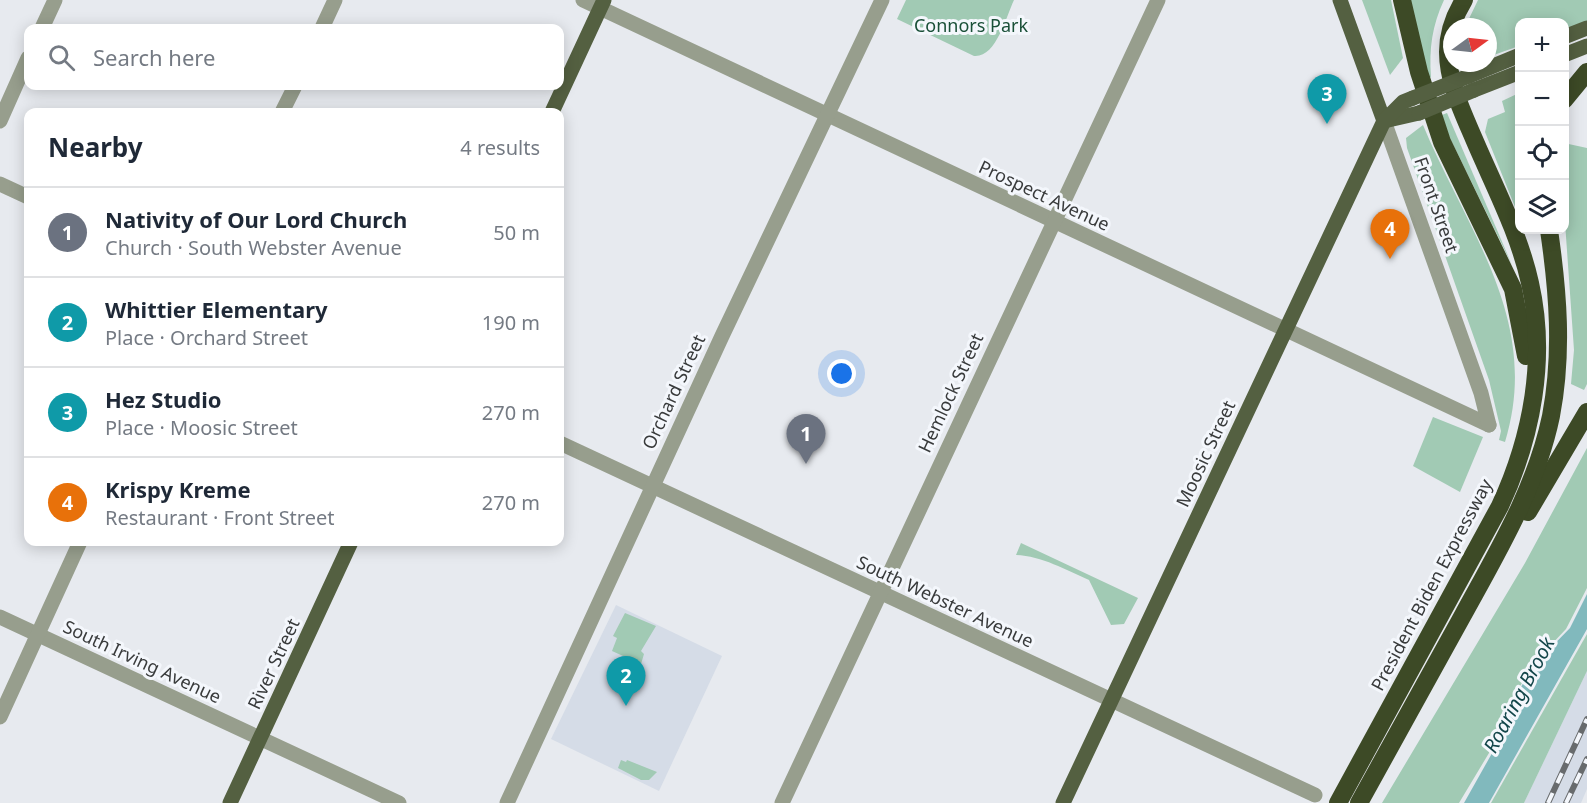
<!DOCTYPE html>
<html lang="en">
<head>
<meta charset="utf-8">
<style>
	body { margin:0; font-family:"Noto Sans",sans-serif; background:#f2f2f3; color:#1f2937 }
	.controls { position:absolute; right:18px; top:18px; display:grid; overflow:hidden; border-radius:12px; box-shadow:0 3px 15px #0003 }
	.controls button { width:54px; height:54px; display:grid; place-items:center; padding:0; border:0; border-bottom:2px solid #e0e1e3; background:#fff; color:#1f2937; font:30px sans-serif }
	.compass { position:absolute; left:1443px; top:18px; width:54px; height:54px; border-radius:50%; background:#fff; box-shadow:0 3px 15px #0003; rotate:75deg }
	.you { position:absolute; left:842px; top:374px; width:21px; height:21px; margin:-15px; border:4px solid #fff; border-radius:50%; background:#1a73e8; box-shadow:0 0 0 9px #1a73e833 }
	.badge { display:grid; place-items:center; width:39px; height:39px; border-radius:50%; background:#4c691c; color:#fff; font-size:20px; font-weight:700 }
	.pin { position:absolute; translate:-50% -50px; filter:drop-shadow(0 2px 3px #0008) }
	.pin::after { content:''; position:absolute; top:32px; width:21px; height:18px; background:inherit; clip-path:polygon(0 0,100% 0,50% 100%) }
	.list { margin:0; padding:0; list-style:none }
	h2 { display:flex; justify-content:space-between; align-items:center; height:78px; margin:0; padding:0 24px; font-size:26px }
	h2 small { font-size:20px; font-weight:400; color:#747a83 }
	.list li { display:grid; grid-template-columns:39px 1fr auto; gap:18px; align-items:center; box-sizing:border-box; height:90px; padding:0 24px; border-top:2px solid #e0e1e3 }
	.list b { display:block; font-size:22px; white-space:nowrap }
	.list p { margin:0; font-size:20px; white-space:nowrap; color:#747a83 }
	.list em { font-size:20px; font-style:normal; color:#747a83 }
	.icon { flex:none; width:33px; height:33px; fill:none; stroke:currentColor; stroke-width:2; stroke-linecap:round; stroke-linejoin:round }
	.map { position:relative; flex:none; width:1587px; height:803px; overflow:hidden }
	.search { position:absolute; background:#fff; box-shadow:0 3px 15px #0003; left:24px; top:24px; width:540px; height:66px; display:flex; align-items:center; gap:15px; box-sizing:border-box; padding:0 21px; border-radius:12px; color:#747a83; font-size:22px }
	.panel { position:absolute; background:#fff; box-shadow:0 3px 15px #0003; left:24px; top:108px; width:540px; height:438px; border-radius:12px }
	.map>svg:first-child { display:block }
	.built { fill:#d5dce7 }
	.green { fill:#a1cab4 }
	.water { fill:#81b9bd }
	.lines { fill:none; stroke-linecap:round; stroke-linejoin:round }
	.minor { stroke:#979e8d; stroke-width:15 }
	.major { stroke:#546041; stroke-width:15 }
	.highway { stroke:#3d4a26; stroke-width:18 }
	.rail-casing { stroke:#686b6d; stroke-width:6 }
	.rail { stroke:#f4f7fc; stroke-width:4; stroke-dasharray:11; stroke-linecap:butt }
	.major-bridge { stroke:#546041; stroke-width:15 }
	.labels { text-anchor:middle; stroke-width:6; stroke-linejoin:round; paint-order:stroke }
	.park-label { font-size:18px; fill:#1a5038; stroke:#f4f7fc }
	.street-label { font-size:18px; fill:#393b3c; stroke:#f4f7fc }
	.water-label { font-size:20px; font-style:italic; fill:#13464a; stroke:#f4f7fc }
</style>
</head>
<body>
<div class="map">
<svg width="1587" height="803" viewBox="0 0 1587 803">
	<rect width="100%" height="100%" fill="#e7eaef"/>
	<!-- built -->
	<g class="built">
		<path d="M 616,605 L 722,656 L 659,791 L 551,739 Z"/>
		<path d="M 1587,671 L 1587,789 L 1581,803 L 1524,803 Z"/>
	</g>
	<!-- green -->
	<g class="green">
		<path d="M 906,0 L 1014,0 C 1006,17 996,58 974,56 L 897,19 Z"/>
		<path d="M 1362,0 L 1391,0 L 1403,58 L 1390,75 Z"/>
		<path d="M 1409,0 L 1444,0 C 1432,26 1429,48 1431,77 L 1429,78 Z"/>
		<path d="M 1478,0 L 1587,0 L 1587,22 L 1565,30 L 1564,22 L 1520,22 L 1519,46 L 1488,57 L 1488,27 L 1465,27 Z"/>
		<path d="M 1519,93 L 1519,217 L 1485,132 L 1488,119 L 1505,112 L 1502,101 Z"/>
		<path d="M 1447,113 L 1512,265 L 1447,132 L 1442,115 Z"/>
		<path d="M 1423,125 C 1467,231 1542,321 1505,442 L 1499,440 L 1501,431 L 1489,380 L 1407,148 L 1406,138 Z"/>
		<path d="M 1564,143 L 1587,148 L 1587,384 L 1584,390 L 1571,384 L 1574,350 L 1564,208 Z"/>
		<path d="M 1433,417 L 1483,437 L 1460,492 L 1413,466 Z"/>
		<path d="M 1587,448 L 1587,588 L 1566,629 L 1533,664 L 1498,724 L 1489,753 L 1459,803 L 1382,803 L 1525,563 Z"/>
		<path d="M 1021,543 L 1138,598 L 1124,624 L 1111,625 L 1089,580 C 1066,570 1042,556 1016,555 Z"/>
		<path d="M 625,613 L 656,626 L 641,651 L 644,654 L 641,664 L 612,651 L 617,638 L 613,636 Z"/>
		<path d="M 1587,634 L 1587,671 L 1524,803 L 1491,803 Z"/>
		<path d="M 621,760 L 626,762 L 627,760 L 657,772 L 649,780 L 641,780 L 618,768 Z"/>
	</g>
	<!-- water -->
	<path class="water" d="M 1587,594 L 1587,629 L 1489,803 L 1464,803 L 1491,755 L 1499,724 L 1534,665 L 1570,628 Z"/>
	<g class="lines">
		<!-- minor -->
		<g class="minor">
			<path d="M 583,0 L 1489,425"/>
			<path d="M 42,28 L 55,0"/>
			<path d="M 322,28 L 335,0"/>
			<path d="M 282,112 L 295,86"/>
			<path d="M 0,121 L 28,58"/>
			<path d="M 1384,121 L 1481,393 L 1489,425"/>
			<path d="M 0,184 L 28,197"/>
			<path d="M 560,443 L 1315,795"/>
			<path d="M 0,617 L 399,803"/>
			<path d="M 0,717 L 80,542"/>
			<path d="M 507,803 L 722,336 L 882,0"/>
			<path d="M 782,803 L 1158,0"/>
		</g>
		<!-- major -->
		<g class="major">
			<path d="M 1340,0 L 1384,121"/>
			<path d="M 1564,37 L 1587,28"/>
			<path d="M 1564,55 L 1587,46"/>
			<path d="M 1469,76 L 1520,55"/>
			<path d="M 1474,90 L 1520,72"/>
			<path d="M 552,112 L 604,0"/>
			<path d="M 1384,121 L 1419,113"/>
			<path d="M 230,803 L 351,542"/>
			<path d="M 1063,803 L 1384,121 L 1403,102 L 1413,98"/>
		</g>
		<!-- highway -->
		<g class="highway">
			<path d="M 1402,0 L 1419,72 L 1442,142 L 1513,289 L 1526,356"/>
			<path d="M 1564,100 L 1587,72"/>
			<path d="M 1528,512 L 1587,412"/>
			<path d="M 1338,803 L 1500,506 C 1532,437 1547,358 1530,283 C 1519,233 1494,186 1474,139 C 1462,111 1448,82 1448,52 C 1448,33 1454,16 1464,0"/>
			<path d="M 1359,803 C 1394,740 1428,678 1463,615 C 1498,551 1536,488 1551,416 C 1563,353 1558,292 1549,230"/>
		</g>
		<!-- rail casing -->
		<g class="rail-casing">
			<g id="rail">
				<path d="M 1548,803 L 1587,719"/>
				<path d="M 1566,803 L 1587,759"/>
			</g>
		</g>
		<!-- rail -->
		<use href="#rail" class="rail"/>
		<!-- major-bridge -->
		<g class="major-bridge">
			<path d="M 1413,98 L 1469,76"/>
			<path d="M 1419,113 L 1474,90"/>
		</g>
	</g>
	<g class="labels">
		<!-- park labels -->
		<g class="park-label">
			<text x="971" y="32">Connors Park</text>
		</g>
		<!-- street labels -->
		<g class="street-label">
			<text transform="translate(1044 196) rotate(25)" y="6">Prospect Avenue</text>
			<text transform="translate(1436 205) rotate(71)" y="6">Front Street</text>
			<text transform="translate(674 392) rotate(-65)" y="6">Orchard Street</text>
			<text transform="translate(951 393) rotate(-65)" y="6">Hemlock Street</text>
			<text transform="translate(1206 454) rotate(-65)" y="6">Moosic Street</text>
			<text transform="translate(1432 585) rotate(-62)" y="6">President Biden Expressway</text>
			<text transform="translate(945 602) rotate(25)" y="6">South Webster Avenue</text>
			<text transform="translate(142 662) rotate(25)" y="6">South Irving Avenue</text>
			<text transform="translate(274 664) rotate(-65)" y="6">River Street</text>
		</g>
		<!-- water labels -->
		<g class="water-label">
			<text transform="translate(1519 695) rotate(-62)" y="7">Roaring Brook</text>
		</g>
	</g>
</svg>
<div class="controls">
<button>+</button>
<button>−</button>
<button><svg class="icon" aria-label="locate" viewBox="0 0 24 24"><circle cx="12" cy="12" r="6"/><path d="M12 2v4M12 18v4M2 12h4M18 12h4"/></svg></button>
<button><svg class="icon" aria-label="layers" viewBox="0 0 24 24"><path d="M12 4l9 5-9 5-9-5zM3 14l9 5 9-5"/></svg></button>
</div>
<svg class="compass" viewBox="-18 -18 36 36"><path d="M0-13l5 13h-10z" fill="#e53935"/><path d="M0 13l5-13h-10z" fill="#747a83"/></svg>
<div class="you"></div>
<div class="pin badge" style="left:806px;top:464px;background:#6b7280">1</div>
<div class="pin badge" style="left:626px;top:706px;background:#0f9aa8">2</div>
<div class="pin badge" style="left:1327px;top:124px;background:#0f9aa8">3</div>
<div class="pin badge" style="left:1390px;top:259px;background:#e8710a">4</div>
<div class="search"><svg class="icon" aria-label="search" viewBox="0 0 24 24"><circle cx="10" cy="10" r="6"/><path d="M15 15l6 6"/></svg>Search here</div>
<section class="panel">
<h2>Nearby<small>4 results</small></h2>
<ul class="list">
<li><span class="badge" style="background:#6b7280">1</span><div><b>Nativity of Our Lord Church</b><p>Church · South Webster Avenue</p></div><em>50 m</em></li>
<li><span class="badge" style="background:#0f9aa8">2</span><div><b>Whittier Elementary</b><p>Place · Orchard Street</p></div><em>190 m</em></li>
<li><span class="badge" style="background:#0f9aa8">3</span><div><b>Hez Studio</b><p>Place · Moosic Street</p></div><em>270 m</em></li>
<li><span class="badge" style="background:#e8710a">4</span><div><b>Krispy Kreme</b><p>Restaurant · Front Street</p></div><em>270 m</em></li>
</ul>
</section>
</div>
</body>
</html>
